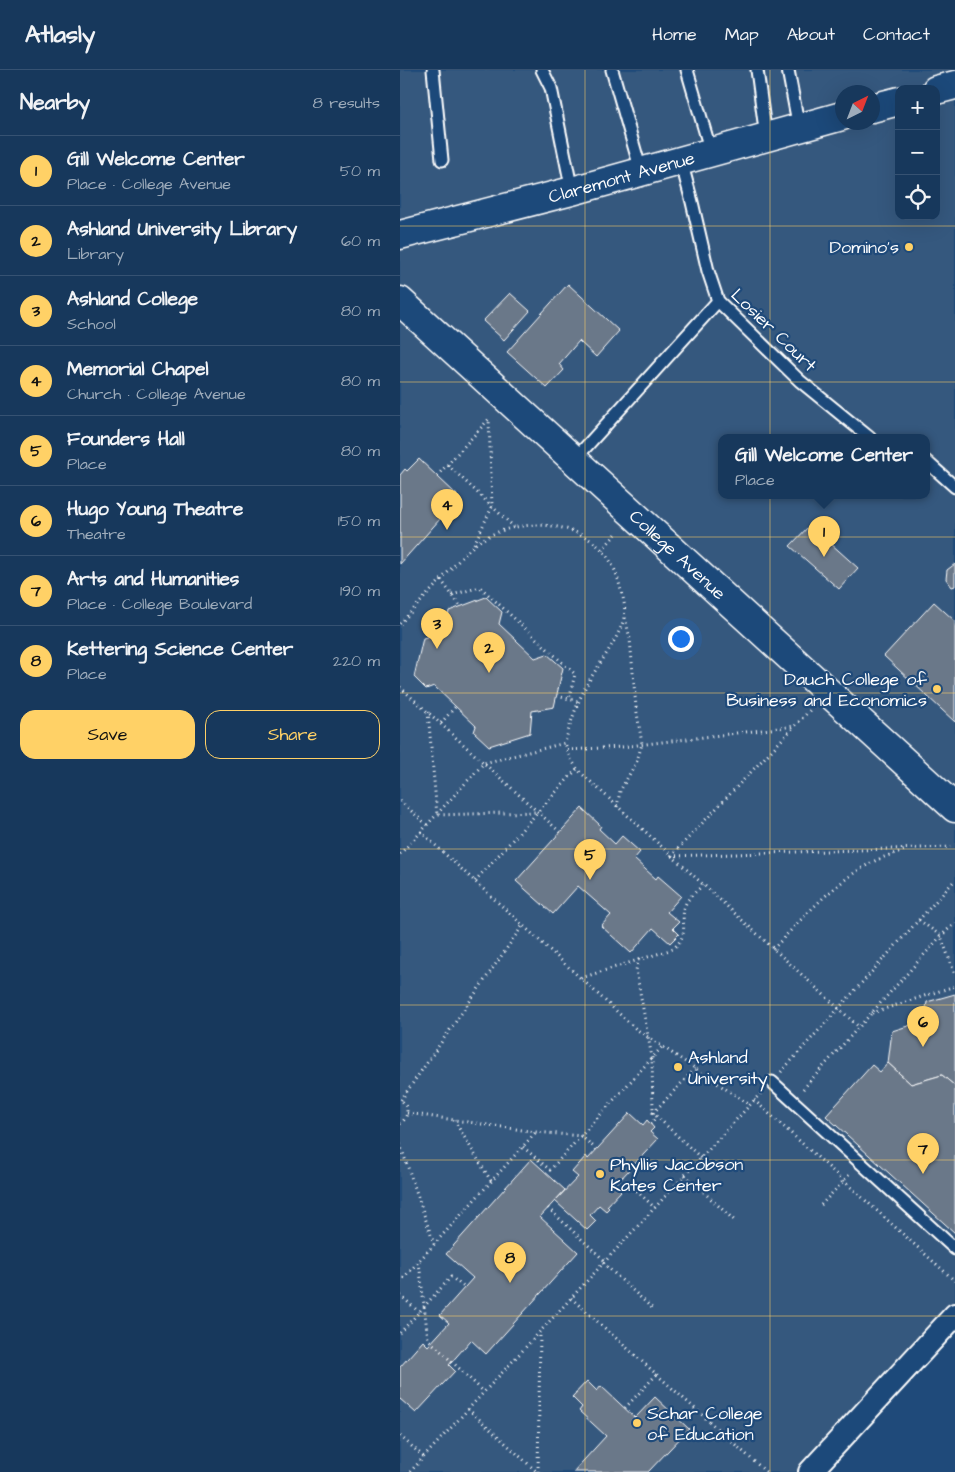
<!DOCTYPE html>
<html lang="en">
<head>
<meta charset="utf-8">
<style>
	body { margin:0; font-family:"Architects Daughter",sans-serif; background:#244365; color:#f1f3f6 }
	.controls { position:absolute; right:15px; top:15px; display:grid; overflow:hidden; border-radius:10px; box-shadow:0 5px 20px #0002 }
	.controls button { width:45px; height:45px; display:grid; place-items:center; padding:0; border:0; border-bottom:1px solid #365272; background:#17385c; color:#f1f3f6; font:25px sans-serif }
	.compass { position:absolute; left:435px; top:15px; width:45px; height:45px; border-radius:50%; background:#17385c; box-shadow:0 5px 20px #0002; rotate:42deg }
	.you { position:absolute; left:280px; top:568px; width:18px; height:18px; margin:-12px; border:4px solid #fff; border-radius:50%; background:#1a73e8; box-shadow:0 0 0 8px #1a73e833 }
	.badge { display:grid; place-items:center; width:32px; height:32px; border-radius:50%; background:#ffd166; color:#111; font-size:16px; font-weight:700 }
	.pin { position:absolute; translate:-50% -41px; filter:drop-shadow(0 1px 2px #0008) }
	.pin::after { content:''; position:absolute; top:26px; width:18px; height:15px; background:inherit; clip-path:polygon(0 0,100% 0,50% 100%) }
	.popup { position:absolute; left:318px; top:364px; width:212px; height:65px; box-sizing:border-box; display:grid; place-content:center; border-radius:10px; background:#17385c; filter:drop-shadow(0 1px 4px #0005); font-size:16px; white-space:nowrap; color:#9eacbb }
	.popup b { font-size:19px; color:#f1f3f6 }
	.popup::after { content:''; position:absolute; left:50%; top:100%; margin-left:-10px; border:10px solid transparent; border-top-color:#17385c }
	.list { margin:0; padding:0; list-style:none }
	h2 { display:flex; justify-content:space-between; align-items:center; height:65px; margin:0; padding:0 20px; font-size:21px }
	h2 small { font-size:16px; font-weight:400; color:#9eacbb }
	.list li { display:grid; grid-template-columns:32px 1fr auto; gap:15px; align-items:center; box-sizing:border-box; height:70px; padding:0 20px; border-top:1px solid #365272 }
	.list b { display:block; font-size:19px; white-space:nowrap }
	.list p { margin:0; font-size:16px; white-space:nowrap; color:#9eacbb }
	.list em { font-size:16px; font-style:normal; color:#9eacbb }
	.actions { display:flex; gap:10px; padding:15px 20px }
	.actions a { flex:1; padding:11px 0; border:1px solid #ffd166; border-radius:15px; text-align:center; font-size:18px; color:#ffd166 }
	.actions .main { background:#ffd166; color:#111 }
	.icon { flex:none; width:28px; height:28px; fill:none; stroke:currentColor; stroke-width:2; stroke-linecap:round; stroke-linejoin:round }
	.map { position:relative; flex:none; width:555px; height:1402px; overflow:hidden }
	header { display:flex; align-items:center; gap:30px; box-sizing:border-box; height:70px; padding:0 25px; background:#17385c; border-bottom:1px solid #365272 }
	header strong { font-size:24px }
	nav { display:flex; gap:28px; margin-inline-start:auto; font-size:18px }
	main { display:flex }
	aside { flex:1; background:#17385c }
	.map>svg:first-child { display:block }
	.built { fill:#36587e; fill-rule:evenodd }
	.building { fill:#6b7889; stroke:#fff }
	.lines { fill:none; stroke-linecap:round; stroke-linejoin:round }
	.service-casing { stroke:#fff; stroke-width:15 }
	.minor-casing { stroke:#fff; stroke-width:26 }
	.tertiary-casing { stroke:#fff; stroke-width:31 }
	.primary-casing { stroke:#fff; stroke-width:31 }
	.path { stroke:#fff; stroke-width:3; stroke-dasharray:1 4; stroke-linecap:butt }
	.service { stroke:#1f4a7a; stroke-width:11 }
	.minor { stroke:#1f4a7a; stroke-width:22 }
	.tertiary { stroke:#1f4a7a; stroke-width:28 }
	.primary { stroke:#1f4a7a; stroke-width:28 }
	.grid { fill:none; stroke:#ffd166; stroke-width:1; stroke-opacity:0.55 }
	.poi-dot { fill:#ffd166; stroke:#1f4a7a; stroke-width:2 }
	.labels { text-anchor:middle; stroke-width:4.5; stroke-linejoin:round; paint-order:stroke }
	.street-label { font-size:18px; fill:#fff; stroke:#1f4a7a }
	.poi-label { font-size:18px; fill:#fff; stroke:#1f4a7a; text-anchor:start }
</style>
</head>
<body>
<header>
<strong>Atlasly</strong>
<nav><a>Home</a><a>Map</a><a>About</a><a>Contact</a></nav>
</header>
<main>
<aside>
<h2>Nearby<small>8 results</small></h2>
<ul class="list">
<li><span class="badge">1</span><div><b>Gill Welcome Center</b><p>Place · College Avenue</p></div><em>50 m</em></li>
<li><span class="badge">2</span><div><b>Ashland University Library</b><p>Library</p></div><em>60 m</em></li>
<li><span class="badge">3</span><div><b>Ashland College</b><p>School</p></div><em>80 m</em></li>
<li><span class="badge">4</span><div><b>Memorial Chapel</b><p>Church · College Avenue</p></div><em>80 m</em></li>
<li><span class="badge">5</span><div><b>Founders Hall</b><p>Place</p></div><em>80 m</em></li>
<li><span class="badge">6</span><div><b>Hugo Young Theatre</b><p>Theatre</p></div><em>150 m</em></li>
<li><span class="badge">7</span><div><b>Arts and Humanities</b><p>Place · College Boulevard</p></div><em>190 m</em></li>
<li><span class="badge">8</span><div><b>Kettering Science Center</b><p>Place</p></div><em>220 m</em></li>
</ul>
<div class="actions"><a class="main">Save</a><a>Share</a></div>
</aside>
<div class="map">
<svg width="555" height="1402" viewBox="0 0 555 1402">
	<rect width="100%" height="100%" fill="#1f4a7a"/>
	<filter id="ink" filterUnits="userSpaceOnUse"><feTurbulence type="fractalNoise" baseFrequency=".02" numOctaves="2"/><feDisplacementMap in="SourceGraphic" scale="10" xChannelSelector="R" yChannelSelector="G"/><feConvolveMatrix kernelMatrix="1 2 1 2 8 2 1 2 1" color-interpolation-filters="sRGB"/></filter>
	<g filter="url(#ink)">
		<!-- built -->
		<path class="built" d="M 0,0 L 555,0 L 555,1236 L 404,1402 L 0,1402 ZM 499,19 L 536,19 L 536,146 L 499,146 ZM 442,22 L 472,22 L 472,52 L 442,52 ZM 322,368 L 526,368 L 526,426 L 322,426 Z"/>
		<!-- building -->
		<g class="building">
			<path d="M 168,214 L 219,261 L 196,287 L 179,271 L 159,294 L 164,300 L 147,318 L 107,282 Z"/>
			<path d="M 110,223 L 130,241 L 104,270 L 83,251 Z"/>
			<path d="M 19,389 L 57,425 L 46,437 L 49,439 L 0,494 L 0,405 L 5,399 L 7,401 Z"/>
			<path d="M 410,455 L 458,498 L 439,519 L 390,476 Z"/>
			<path d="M 555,494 L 555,516 L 552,517 L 546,509 L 547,500 Z"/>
			<path d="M 86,527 L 102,542 L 99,554 L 135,588 L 147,584 L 163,598 L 154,637 L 132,641 L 130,663 L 89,676 L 74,662 L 76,656 L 34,616 L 26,619 L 14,607 L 23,568 L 45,562 L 49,541 Z"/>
			<path d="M 534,532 L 555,551 L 555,652 L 484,586 Z"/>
			<path d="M 182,738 L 201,756 L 199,759 L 215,774 L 222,766 L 240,782 L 234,789 L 256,809 L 258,806 L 281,826 L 267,842 L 279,852 L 273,858 L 279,864 L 270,873 L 253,858 L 231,883 L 201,856 L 211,845 L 178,816 L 153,844 L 116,811 Z"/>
			<path d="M 555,924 L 555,1016 L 542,1005 L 511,1014 L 488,993 L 492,961 L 524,951 L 527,932 Z"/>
			<path d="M 488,993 L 511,1014 L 542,1005 L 555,1016 L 555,1163 L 426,1046 L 472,995 L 480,1002 Z"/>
			<path d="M 230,1043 L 243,1055 L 247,1050 L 254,1058 L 250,1062 L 258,1069 L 215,1115 L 221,1121 L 207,1136 L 209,1138 L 206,1141 L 199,1135 L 190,1145 L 196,1151 L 187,1160 L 155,1131 L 178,1107 L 172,1102 L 186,1086 L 188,1089 Z"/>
			<path d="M 131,1089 L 165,1120 L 140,1147 L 178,1182 L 86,1284 L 71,1270 L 49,1295 L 55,1301 L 16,1343 L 0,1329 L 0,1297 L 23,1271 L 28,1276 L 49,1253 L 40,1245 L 73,1208 L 46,1184 Z"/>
			<path d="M 187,1311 L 197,1321 L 201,1316 L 235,1348 L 255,1327 L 289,1359 L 248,1402 L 173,1402 L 206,1366 L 179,1341 L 182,1337 L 172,1327 Z"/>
		</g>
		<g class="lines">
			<!-- service casing -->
			<g class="service-casing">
				<g id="service">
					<path d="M 33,0 L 42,90"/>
					<path d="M 142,0 L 151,18 L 172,121"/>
					<path d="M 212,0 L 241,101"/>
					<path d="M 287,0 L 311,82"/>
					<path d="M 357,0 L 366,67"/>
					<path d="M 388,0 L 399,58"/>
					<path d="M 281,91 L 292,132 L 308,201 L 318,231 L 400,311 L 470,368"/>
					<path d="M 174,390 L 318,231"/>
					<path d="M 526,391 L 555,417"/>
					<path d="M 372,1012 L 555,1179"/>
				</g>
			</g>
			<!-- minor casing -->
			<g class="minor-casing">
				<path id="minor" d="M 410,1402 L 555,1245"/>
			</g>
			<!-- tertiary casing -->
			<g class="tertiary-casing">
				<g id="tertiary">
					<path id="s1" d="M 0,231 L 555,738"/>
				</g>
			</g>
			<!-- primary casing -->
			<g class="primary-casing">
				<g id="primary">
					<path d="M 536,20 L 555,15"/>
					<path d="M 472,38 L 499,31"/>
					<path id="s2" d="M 0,165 L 172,121 L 442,46"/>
				</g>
			</g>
			<!-- path -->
			<g class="path">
				<path d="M 48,395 L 114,457"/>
				<path d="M 37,406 L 89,349"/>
				<path d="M 74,474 L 92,437 L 89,349"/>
				<path d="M 202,480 L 216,464"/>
				<path d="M 41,510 L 61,537"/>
				<path d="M 52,525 L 80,517 L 175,604 L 169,629"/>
				<path d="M 0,554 C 16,536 33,519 49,501 C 60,490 71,475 85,468 C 119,449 170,450 199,477 C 210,487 217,502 220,517 C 223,526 226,537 224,547 C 222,564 196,598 186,616 C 177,633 170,654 165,673"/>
				<path d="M 0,617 L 160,762"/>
				<path d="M 157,626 L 180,632"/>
				<path d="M 28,642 L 37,745 L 137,742"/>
				<path d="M 41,653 L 56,636"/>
				<path d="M 167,680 L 221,677 L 395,656"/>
				<path d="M 0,731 L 27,755 L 21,762"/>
				<path d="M 217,737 L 220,721 L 237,691 L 242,674 L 236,637 L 230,569 L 225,547"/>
				<path d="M 27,755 L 84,693 L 165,673 L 170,688 L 179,701 L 459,957"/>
				<path d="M 0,784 L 21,762 L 236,959 L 350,1035"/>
				<path d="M 271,786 L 551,777"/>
				<path d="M 271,786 L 410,640"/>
				<path d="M 75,811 L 177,699"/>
				<path d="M 519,850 L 541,866 L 555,905"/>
				<path d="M 373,879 C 402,849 431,815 469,794 C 479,788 493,784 505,780"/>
				<path d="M 239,889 L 236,900 L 252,988 L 253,1043 L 301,1088"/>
				<path d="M 181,908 L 273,879 C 292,862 278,851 286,833 C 290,826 297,821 303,815"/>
				<path d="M 472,943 L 555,916"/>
				<path d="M 381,1002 L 555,810"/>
				<path d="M 403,1019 L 541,866 L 555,853"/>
				<path d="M 1,1030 L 123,855"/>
				<path d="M 354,1030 L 555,1211"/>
				<path d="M 7,1043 L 136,1062 L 181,1066 L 197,1080"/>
				<path d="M 253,1043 L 295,999"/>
				<path d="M 54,1050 L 91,1111"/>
				<path d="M 0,1054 C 9,1047 9,1037 1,1030"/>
				<path d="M 250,1054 L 257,1047"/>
				<path d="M 0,1074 L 34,1174"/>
				<path d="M 123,1077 L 150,1100 L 262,977"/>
				<path d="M 285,1105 L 335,1151"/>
				<path d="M 222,1107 L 255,1138"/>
				<path d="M 421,1135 L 450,1104"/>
				<path d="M 148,1138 L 205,1191"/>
				<path d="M 19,1192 L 28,1269 L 84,1322"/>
				<path d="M 203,1193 L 253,1239"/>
				<path d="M 0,1212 L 136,1062"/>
				<path d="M 0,1225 L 19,1242"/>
				<path d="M 171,1228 L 366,1402"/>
				<path d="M 0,1263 L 51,1207 L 65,1218"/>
				<path d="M 225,1338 L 257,1304"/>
				<path d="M 68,1339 L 137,1402"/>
				<path d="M 0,1366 L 24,1387"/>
				<path d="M 10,1402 L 361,1023"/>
				<path d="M 138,1402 L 140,1263"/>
			</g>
			<!-- service -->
			<use href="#service" class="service"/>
			<!-- minor -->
			<use href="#minor" class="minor"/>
			<!-- tertiary -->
			<use href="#tertiary" class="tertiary"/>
			<!-- primary -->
			<use href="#primary" class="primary"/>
		</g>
	</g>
	<!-- grid -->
	<path class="grid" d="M 185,0 L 185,1402M 370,0 L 370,1402M 0,156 L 555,156M 0,312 L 555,312M 0,467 L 555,467M 0,623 L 555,623M 0,779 L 555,779M 0,935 L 555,935M 0,1090 L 555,1090M 0,1246 L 555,1246"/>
	<!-- markers -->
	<g class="poi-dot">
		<circle cx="509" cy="177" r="5"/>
		<circle cx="537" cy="619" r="5"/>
		<circle cx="278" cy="997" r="5"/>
		<circle cx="200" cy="1104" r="5"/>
		<circle cx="237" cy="1353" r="5"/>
	</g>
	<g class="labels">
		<!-- street labels -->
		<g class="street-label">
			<text dy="6" stroke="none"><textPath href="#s2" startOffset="229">Claremont Avenue</textPath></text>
			<text transform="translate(374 260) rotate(44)" y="6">Losier Court</text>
			<text dy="6" stroke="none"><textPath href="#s1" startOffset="376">College Avenue</textPath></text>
		</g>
		<!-- poi labels -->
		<g class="poi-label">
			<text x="499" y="183" text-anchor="end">Domino's</text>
			<text x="527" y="615" text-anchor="end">Dauch College of<tspan x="527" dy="21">Business and Economics</tspan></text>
			<text x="288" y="993">Ashland<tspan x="288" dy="21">University</tspan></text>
			<text x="210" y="1100">Phyllis Jacobson<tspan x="210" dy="21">Kates Center</tspan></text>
			<text x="247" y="1349">Schar College<tspan x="247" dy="21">of Education</tspan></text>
		</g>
	</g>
</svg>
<div class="controls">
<button>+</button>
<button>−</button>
<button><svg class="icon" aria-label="locate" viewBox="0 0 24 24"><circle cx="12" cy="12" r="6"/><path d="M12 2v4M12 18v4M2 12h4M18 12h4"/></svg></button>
</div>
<svg class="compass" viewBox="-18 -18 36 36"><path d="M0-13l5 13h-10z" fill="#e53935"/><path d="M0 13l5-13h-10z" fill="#9eacbb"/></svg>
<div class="you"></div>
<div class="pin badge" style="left:424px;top:487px">1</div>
<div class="popup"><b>Gill Welcome Center</b>Place</div>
<div class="pin badge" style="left:89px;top:603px">2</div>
<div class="pin badge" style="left:37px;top:579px">3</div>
<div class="pin badge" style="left:47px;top:460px">4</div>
<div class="pin badge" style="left:190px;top:810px">5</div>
<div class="pin badge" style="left:523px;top:977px">6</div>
<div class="pin badge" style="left:523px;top:1104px">7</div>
<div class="pin badge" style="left:110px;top:1213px">8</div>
</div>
</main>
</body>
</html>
